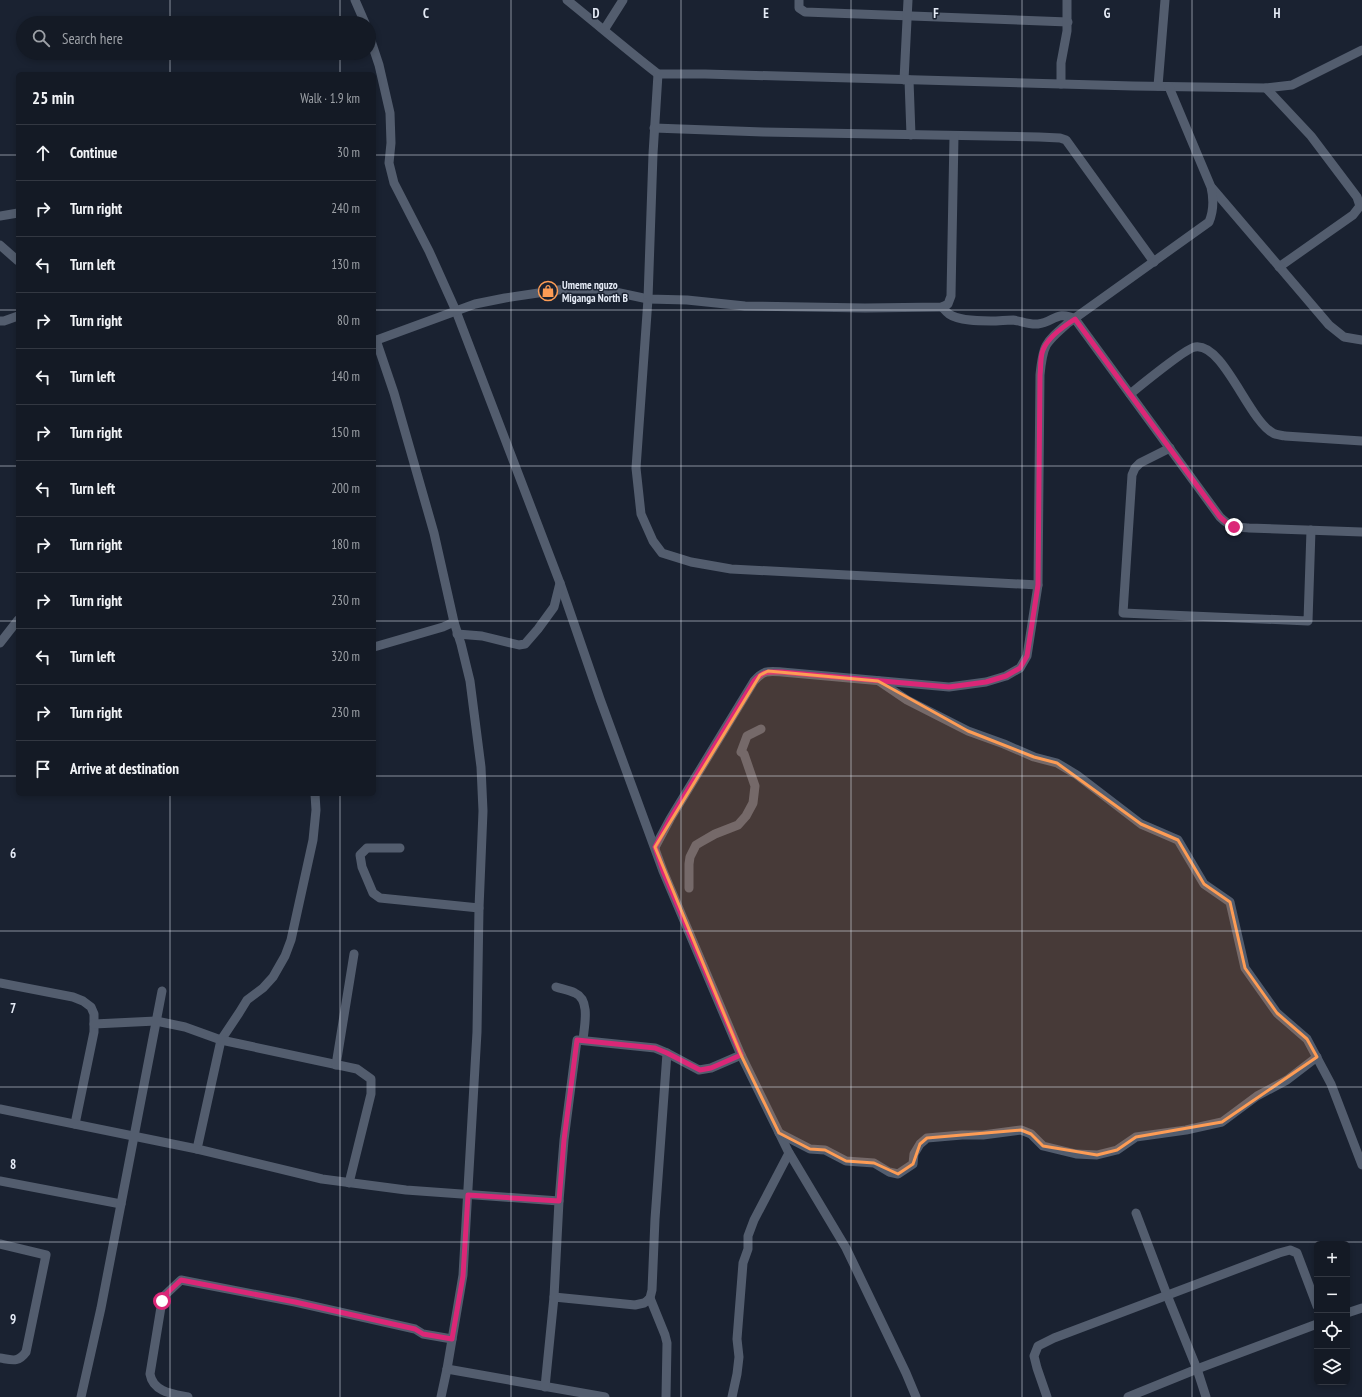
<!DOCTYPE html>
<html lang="en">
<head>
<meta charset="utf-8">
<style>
	body { margin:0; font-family:"PT Sans Narrow",sans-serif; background:#1d232d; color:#f1f3f6 }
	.controls { position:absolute; right:12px; bottom:12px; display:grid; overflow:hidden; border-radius:6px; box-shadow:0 2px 6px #0003 }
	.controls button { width:36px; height:36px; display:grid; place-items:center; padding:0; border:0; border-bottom:1px solid #333842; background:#141a25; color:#f1f3f6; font:20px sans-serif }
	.stop { position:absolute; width:12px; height:12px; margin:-9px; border:3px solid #db2777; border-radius:50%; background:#fff }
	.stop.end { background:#db2777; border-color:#fff; box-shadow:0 1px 4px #0008 }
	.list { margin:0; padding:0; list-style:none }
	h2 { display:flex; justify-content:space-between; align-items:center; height:52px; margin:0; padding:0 16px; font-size:17px }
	h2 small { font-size:13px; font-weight:400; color:#9da1a7 }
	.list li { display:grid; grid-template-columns:26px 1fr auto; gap:12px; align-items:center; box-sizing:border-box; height:56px; padding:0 16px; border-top:1px solid #333842 }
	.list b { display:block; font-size:15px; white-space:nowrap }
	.list em { font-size:13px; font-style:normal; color:#9da1a7 }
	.icon { flex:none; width:22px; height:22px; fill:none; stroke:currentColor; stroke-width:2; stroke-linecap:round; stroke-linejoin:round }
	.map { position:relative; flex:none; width:1362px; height:1397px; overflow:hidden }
	.search { position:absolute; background:#141a25; box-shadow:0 2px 6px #0003; left:16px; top:16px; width:360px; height:44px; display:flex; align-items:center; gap:10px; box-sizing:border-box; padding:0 14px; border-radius:22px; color:#9da1a7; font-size:15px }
	.panel { position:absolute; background:#141a25; box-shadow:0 2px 6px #0003; left:16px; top:72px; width:360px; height:724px; border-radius:6px }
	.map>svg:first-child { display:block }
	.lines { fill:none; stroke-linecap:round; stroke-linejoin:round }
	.minor { stroke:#535d6e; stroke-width:9 }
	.route { stroke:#db2777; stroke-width:5 }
	.marked { fill:#fd9c55; fill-opacity:0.2; stroke:#fd9c55; stroke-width:3; stroke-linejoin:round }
	.grid { fill:none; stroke:#e5ebf6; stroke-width:1; stroke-opacity:0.55 }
	.labels { text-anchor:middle; stroke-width:3; stroke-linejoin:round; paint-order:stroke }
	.poi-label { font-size:11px; font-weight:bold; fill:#e5ebf6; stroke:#1a2231; text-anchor:start }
	.grid-label { font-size:13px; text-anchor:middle; font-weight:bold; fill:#e5ebf6; stroke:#1a2231; stroke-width:3; stroke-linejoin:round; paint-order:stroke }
</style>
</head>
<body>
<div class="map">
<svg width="1362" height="1397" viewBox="0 0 1362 1397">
	<rect width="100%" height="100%" fill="#1a2231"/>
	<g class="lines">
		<!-- minor -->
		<g class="minor">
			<path d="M 355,0 L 365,23"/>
			<path d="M 567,0 C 598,25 627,50 658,74"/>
			<path d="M 799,0 L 799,8 L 805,12 L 1068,22"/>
			<path d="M 604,30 L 623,0"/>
			<path d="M 369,35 L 379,65 L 390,113 L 391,143 L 389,163 L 394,183 L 429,251 L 456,311 L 560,583 L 600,699 L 663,871 L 741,1055 L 788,1151 L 846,1248 L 906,1373 L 916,1397"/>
			<path d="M 904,80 L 908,0"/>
			<path d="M 909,80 L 911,135"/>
			<path d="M 1061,84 L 1061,63 L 1067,31 L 1067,0"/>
			<path d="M 1158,86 L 1165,0"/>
			<path d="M 1266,88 L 1311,136 L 1357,197 L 1360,206 L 1353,215 L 1279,267"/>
			<path d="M 654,128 L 763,132 L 1039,137 L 1060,138 L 1066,140 L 1154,262"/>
			<path d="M 1212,188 L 1329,325 L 1344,337 L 1362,340"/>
			<path d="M 0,216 L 18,213"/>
			<path d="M 0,245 L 18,261"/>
			<path d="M 942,307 C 944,309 946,312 949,314 C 959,321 979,321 991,321 C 999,321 1006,320 1013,320 C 1021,321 1029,325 1038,324 C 1054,322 1057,310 1075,319 L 1220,517 C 1230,527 1236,527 1249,528 L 1362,532"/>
			<path d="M 0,321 L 4,321 L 18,316"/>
			<path d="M 376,340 L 394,393 L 434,533 L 454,622 L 461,644 L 470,681 L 481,767 L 483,811 L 479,908 L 477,1032 L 463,1275 L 447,1369 L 441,1397"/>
			<path d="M 374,341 L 475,304 L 505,298 L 565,289 L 601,289 L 648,299 L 687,300 L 745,306 L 865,308 L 942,307 L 948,304 L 951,296 L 954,136"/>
			<path d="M 1130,394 C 1140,386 1186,348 1195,347 C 1223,342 1249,421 1273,433 C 1276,435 1281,435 1285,436 L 1362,441"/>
			<path d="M 1170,448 L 1140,463 L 1135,468 L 1132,475 L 1123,613 L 1308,621 L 1311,530"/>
			<path d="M 1038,585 L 731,569 L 691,562 L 662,553 L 653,541 L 641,514 L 636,468 L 648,299 L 653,154 L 658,74 L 705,74 L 1133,86 L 1266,88 L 1292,85 L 1362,50"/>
			<path d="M 457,634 L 482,636 L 519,645 L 525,644 L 538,629 L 554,607 L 560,583"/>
			<path d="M 0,643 L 18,620"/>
			<path d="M 374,647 L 443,627 L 454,622"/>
			<path d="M 879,681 L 907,700 L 968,731 L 1004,744 L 1034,757 L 1057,763 L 1077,775 L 1141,824 L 1178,840 L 1204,884 L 1230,902 L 1245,968 L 1277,1013 L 1307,1039 L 1331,1084 L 1362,1165"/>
			<path d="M 315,794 L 316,810 L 313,840 L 291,940 L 285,956 L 273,977 L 263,988 L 247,1000 L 239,1013 L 221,1040 L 197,1149 L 322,1179 L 406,1190 L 559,1201"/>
			<path d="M 655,847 L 670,819 L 754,681 C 764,670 768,671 782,672 L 949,687 L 986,682 L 1006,676 L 1020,668 L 1027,656 L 1038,585 L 1040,375 C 1043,344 1045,343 1068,323 L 1209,222 C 1214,210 1214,200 1211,187 L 1169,87"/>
			<path d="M 400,848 L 367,848 L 360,855 L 362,867 L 373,893 L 380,898 L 479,908"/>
			<path d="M 689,888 L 689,864 L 690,857 L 696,845 L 701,842 L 715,834 L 738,825 L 746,816 L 753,803 L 755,786 L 744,754 L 741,752 L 747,736 L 761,729"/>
			<path d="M 0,983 L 73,997 L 83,1001 L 91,1007 L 94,1014 L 94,1032 L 75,1124"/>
			<path d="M 556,987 C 562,989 569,990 575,993 C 591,1000 584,1027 583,1040"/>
			<path d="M 94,1024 L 156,1021 L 185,1027 L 221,1040 L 357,1069 L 371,1079 L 371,1094 L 349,1183"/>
			<path d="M 336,1065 L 354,954"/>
			<path d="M 0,1109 L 197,1149"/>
			<path d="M 779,1133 L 810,1149 L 825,1150 L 846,1161 L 874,1163 L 889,1172 L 898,1174 L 913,1164 L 914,1154 L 920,1144 L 927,1138 L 962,1135 L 983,1135 L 1021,1130 L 1031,1134 L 1043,1146 L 1076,1154 L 1097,1155 L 1117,1150 L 1136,1137 L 1186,1130 L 1222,1122 L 1257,1096 L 1287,1080 L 1317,1057"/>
			<path d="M 0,1181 L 121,1204"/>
			<path d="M 1136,1213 L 1167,1295 L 1197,1369 L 1206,1397"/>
			<path d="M 0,1244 L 46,1255 L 26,1352 C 18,1363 12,1360 0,1358"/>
			<path d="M 554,1297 L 635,1305 L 644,1303 L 647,1301 L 650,1298 L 652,1290 L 655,1219 L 667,1053"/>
			<path d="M 650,1298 L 665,1335 L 667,1343 L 666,1397"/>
			<path d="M 1347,1313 L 1362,1308"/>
			<path d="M 447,1369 L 605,1397"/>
			<path d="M 545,1387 L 554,1297 L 559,1201 L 564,1140 L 577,1040 L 655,1048 L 667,1053 L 699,1070 L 711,1068 L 741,1055"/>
			<path d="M 81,1397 L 101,1308 L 162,991"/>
			<path d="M 188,1397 C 173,1394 153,1392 150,1374 L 162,1301 L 165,1295 L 181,1280 L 295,1302 L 415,1329 L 423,1334 L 452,1339"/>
			<path d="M 732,1397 L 737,1374 L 739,1357 L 737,1339 L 743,1263 L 748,1249 L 748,1236 L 754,1220 L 789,1153"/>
			<path d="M 1047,1397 L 1037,1368 L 1034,1356 L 1038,1346 L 1054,1338 L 1279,1253 L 1290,1250 L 1297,1253 L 1317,1306"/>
			<path d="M 1128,1397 L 1197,1369 L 1317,1324"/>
		</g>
	</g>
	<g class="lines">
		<!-- route -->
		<path class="route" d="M 162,1301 L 165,1295 L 181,1280 L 295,1302 L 415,1329 L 423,1334 L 452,1339 L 463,1276 L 468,1195 L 559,1201 L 564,1140 L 577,1040 L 655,1048 L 667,1053 L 700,1070 L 711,1068 L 741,1055 L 663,871 L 655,847 L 670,819 L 754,681 C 764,670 768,672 782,672 L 949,687 L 986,682 L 1006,676 L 1020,668 L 1027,656 L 1038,585 L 1040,375 C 1041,367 1040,357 1043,350 C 1048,337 1064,326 1075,319 L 1220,517 L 1228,524 L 1234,527"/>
	</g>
	<!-- marked area -->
	<path class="marked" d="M 768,671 L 878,681 L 968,731 L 1034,757 L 1057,763 L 1141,824 L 1178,840 L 1204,884 L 1230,902 L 1245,968 L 1277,1013 L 1307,1039 L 1317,1057 L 1222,1122 L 1136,1137 L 1117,1150 L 1097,1155 L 1043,1146 L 1031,1134 L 1021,1130 L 927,1138 L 920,1144 L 913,1164 L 898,1174 L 874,1163 L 846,1161 L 825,1150 L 810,1149 L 779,1133 L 741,1055 L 655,847 L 760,675 Z"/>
	<!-- grid -->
	<path class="grid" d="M 170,0 L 170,23M 340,0 L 340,23M 511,0 L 511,1397M 681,0 L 681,1397M 851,0 L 851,1397M 1022,0 L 1022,1397M 1192,0 L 1192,1397M 170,53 L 170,74M 340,53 L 340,74M 0,155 L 18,155M 374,155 L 1362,155M 0,310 L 18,310M 374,310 L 1362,310M 0,466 L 18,466M 374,466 L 1362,466M 0,621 L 18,621M 374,621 L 1362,621M 0,776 L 18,776M 374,776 L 1362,776M 170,794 L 170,1397M 340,794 L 340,1397M 0,931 L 1362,931M 0,1087 L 1362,1087M 0,1242 L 1362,1242"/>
	<!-- icons -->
	<defs>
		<g id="shop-ring" transform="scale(1)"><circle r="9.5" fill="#1a2231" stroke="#fd9c55" stroke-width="1.5"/><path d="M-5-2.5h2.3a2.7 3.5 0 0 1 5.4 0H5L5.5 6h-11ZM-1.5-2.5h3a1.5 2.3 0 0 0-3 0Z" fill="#fd9c55"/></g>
	</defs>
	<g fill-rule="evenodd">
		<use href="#shop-ring" x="548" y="291"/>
	</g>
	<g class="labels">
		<!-- poi labels -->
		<g class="poi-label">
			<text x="562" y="289">Umeme nguzo<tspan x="562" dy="13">Miganga North B</tspan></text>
		</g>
	</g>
	<g class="grid-label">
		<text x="426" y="18">C</text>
		<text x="596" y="18">D</text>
		<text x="766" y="18">E</text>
		<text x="936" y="18">F</text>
		<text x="1107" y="18">G</text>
		<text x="1277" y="18">H</text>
		<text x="13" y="858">6</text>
		<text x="13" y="1013">7</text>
		<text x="13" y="1169">8</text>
		<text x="13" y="1324">9</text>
	</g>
</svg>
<div class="controls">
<button>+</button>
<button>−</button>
<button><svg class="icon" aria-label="locate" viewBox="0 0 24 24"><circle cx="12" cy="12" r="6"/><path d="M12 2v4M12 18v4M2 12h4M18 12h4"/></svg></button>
<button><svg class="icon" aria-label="layers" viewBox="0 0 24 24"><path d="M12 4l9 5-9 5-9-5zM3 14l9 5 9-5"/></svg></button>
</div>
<div class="stop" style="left:162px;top:1301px"></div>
<div class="stop end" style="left:1234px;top:527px"></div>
<div class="search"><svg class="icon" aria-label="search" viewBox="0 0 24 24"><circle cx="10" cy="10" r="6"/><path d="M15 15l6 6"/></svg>Search here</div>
<section class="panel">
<h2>25 min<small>Walk · 1.9 km</small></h2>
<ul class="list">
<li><svg class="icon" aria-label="ahead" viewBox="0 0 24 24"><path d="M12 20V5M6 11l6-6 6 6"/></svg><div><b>Continue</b></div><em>30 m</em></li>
<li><svg class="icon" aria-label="right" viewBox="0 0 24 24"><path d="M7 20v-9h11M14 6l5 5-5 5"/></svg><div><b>Turn right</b></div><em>240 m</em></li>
<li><svg class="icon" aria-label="left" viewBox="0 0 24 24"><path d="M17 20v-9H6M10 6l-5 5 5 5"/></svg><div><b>Turn left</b></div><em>130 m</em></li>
<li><svg class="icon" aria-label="right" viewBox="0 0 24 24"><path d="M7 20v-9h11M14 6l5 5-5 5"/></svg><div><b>Turn right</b></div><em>80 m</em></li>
<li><svg class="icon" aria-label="left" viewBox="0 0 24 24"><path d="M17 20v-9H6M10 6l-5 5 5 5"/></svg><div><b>Turn left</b></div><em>140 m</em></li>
<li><svg class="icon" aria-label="right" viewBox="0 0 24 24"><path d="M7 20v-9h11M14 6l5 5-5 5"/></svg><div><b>Turn right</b></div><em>150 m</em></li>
<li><svg class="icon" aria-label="left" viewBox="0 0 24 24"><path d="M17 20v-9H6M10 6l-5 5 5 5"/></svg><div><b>Turn left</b></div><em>200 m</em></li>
<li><svg class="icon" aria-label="right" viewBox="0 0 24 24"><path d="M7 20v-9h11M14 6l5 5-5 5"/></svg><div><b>Turn right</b></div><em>180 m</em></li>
<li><svg class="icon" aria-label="right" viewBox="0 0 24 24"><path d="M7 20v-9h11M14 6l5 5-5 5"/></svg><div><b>Turn right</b></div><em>230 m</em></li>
<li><svg class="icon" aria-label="left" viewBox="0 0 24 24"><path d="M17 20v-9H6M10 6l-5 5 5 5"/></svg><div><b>Turn left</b></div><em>320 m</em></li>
<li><svg class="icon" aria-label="right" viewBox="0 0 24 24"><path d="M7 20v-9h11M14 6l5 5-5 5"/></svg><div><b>Turn right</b></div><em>230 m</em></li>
<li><svg class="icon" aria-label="arrive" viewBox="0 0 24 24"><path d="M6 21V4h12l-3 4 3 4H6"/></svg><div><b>Arrive at destination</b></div></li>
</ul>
</section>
</div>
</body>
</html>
